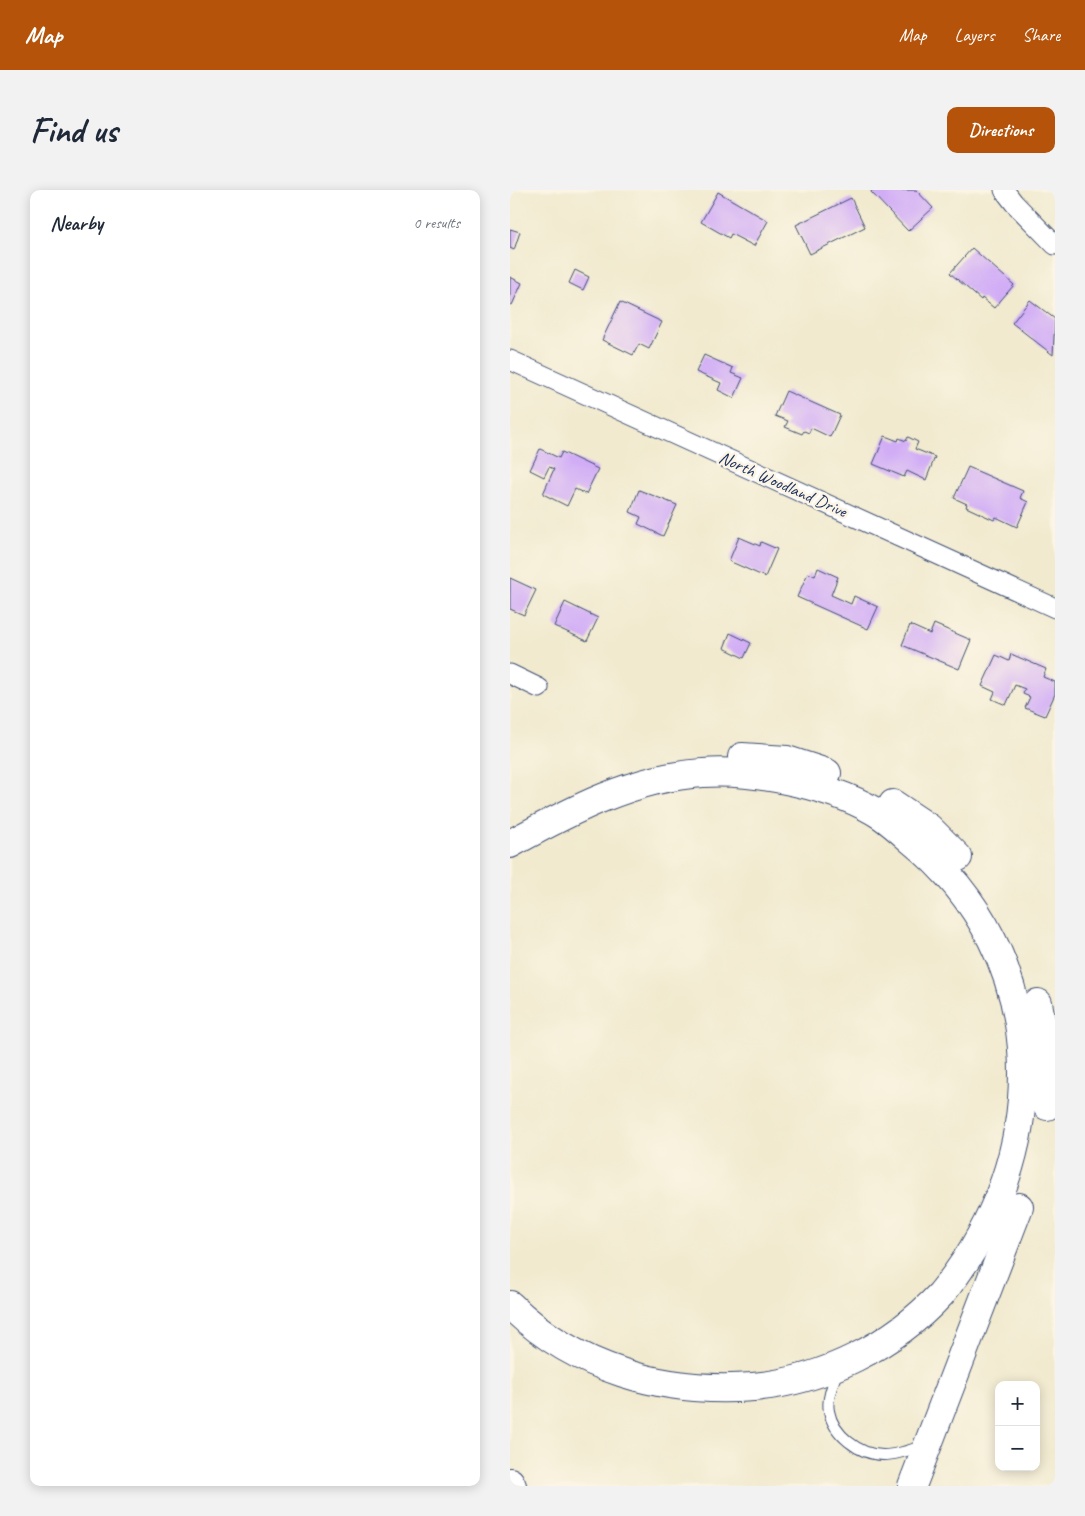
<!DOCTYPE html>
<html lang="en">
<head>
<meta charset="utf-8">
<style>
	body { margin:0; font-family:Caveat,sans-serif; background:#f2f2f3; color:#1f2937 }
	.controls { position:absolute; right:15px; bottom:15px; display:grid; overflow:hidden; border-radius:10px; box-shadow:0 2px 12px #0003 }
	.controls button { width:45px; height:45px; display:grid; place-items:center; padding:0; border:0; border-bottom:1px solid #e0e1e3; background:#fff; color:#1f2937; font:25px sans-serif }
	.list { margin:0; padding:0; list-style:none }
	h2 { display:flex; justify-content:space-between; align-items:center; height:65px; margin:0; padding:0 20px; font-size:21px }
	h2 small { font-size:16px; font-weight:400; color:#747a83 }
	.map { position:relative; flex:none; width:545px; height:1296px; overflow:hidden; border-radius:10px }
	header { display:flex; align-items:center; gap:30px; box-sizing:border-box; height:70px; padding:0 25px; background:#b45309; color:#fff }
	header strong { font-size:24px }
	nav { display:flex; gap:28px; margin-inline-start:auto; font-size:18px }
	.intro { display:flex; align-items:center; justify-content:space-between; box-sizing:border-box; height:120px; padding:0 30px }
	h1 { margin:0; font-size:35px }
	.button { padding:12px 22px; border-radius:10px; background:#b45309; color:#fff; font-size:18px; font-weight:700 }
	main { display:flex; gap:30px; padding:0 30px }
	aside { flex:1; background:#fff; border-radius:10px; box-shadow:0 2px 12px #0003 }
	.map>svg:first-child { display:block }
	.building { fill:#d1adf6 }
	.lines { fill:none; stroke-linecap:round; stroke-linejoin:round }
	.lane-casing { stroke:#3b4b6f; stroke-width:12 }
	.street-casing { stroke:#3b4b6f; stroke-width:21 }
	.highway-casing { stroke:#3b4b6f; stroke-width:30 }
	.lane { stroke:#fff; stroke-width:10 }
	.street { stroke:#fff; stroke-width:19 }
	.highway { stroke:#fff; stroke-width:28 }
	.labels { text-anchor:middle; stroke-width:5; stroke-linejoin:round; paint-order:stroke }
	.street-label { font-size:18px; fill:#1b2f5e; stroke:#fcf5e5 }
</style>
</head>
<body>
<header>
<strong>Map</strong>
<nav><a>Map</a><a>Layers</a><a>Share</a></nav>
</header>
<div class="intro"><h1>Find us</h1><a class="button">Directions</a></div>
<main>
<aside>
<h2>Nearby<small>0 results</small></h2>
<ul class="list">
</ul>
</aside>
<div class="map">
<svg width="545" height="1296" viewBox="0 0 545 1296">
	<rect width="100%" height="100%" fill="#fcf5e5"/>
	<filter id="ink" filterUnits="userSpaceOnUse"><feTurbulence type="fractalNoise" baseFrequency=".02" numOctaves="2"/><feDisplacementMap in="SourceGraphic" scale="10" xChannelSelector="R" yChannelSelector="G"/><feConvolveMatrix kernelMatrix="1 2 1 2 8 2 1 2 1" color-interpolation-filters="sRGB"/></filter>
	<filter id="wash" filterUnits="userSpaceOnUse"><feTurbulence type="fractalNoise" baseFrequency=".0096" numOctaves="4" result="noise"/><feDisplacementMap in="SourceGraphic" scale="20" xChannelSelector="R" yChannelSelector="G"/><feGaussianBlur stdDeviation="1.12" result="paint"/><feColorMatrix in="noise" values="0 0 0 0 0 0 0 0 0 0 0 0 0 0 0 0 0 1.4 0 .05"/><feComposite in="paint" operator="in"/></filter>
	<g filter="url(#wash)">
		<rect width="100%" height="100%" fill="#f1eacf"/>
		<g id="blocks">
			<!-- building -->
			<g class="building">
				<path d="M 362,0 L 406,0 L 423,18 L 398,41 L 361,2 Z"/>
				<path d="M 208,2 L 258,31 L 244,56 L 221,44 L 219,48 L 191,32 Z"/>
				<path d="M 341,8 L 355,37 L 300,64 L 286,35 Z"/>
				<path d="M 0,39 L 10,42 L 4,60 L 0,58 Z"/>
				<path d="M 462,58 L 504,95 L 484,118 L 472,108 L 471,110 L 440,83 Z"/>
				<path d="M 65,80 L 79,87 L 73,100 L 59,93 Z"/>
				<path d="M 0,87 L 12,93 L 2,115 L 0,114 Z"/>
				<path d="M 520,110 L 545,129 L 543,165 L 502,133 Z"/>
				<path d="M 110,112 L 152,132 L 139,159 L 129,154 L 123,165 L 92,150 Z"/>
				<path d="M 194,165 L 223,178 L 221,183 L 233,188 L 224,208 L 208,200 L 211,193 L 186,182 Z"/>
				<path d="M 276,201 L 330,225 L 320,247 L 301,238 L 299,243 L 294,241 L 292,244 L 275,237 L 278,231 L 265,226 Z"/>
				<path d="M 375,246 L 388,251 L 389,248 L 396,251 L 398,247 L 408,252 L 405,259 L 425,267 L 416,290 L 397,281 L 394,287 L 363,274 Z"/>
				<path d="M 30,259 L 49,268 L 52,262 L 88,279 L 76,304 L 65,299 L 57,316 L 33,304 L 44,279 L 39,277 L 34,287 L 20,280 Z"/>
				<path d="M 458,277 L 513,301 L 510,308 L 518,312 L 507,337 L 486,327 L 484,330 L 456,317 L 457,314 L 444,308 Z"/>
				<path d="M 129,300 L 167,315 L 153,346 L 128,334 L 131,327 L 120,322 Z"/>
				<path d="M 229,347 L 250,356 L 251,352 L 267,359 L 255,387 L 219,371 Z"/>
				<path d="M 308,378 L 328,387 L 321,405 L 341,414 L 344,406 L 368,417 L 358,439 L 287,407 L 298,383 L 305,386 Z"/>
				<path d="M 0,388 L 26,400 L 14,425 L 0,419 Z"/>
				<path d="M 55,412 L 88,428 L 77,451 L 44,436 Z"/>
				<path d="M 424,434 L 461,450 L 449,479 L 392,455 L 400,435 L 420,444 Z"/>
				<path d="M 220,443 L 241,453 L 234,468 L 214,458 Z"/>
				<path d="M 501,464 L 536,479 L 533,487 L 545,492 L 545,504 L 535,526 L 515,518 L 520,507 L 513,504 L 515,499 L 505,495 L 496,515 L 482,509 L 485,502 L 472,496 L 486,465 L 499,471 Z"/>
			</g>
		</g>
	</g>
	<g filter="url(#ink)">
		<use href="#blocks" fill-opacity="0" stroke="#3b4b6f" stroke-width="1"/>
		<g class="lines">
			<!-- lane casing -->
			<g class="lane-casing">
				<path id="lane" d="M 328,1180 C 324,1191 316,1209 319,1221 C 323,1244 349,1265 373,1265 C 387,1265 401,1260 414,1255"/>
			</g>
			<!-- street casing -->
			<g class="street-casing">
				<g id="street">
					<path d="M 494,0 L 504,13 L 545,55"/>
					<path d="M 0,170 L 545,418"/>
					<path d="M 0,484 L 29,498"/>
				</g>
			</g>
			<!-- highway casing -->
			<g class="highway-casing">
				<g id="highway">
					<path d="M 232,567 L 277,570 L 317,583"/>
					<path d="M 383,614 L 419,638 L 448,667"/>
					<path d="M 0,654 C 60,621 124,587 193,583 C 245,579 329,597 372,626 C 382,633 391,641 400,649 C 545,766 545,966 431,1104 C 384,1155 313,1191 243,1197 C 154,1204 65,1179 0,1115"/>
					<path d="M 528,813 L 537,862 L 537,916"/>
					<path d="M 0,1292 L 2,1296"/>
					<path d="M 402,1296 L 509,1017"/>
				</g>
			</g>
			<!-- lane -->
			<use href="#lane" class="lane"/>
			<!-- street -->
			<use href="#street" class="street"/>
			<!-- highway -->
			<use href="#highway" class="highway"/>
		</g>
	</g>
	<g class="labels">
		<!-- street labels -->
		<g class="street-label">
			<text transform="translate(273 294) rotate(24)" y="6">North Woodland Drive</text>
		</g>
	</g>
</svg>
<div class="controls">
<button>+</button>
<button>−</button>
</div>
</div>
</main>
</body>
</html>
